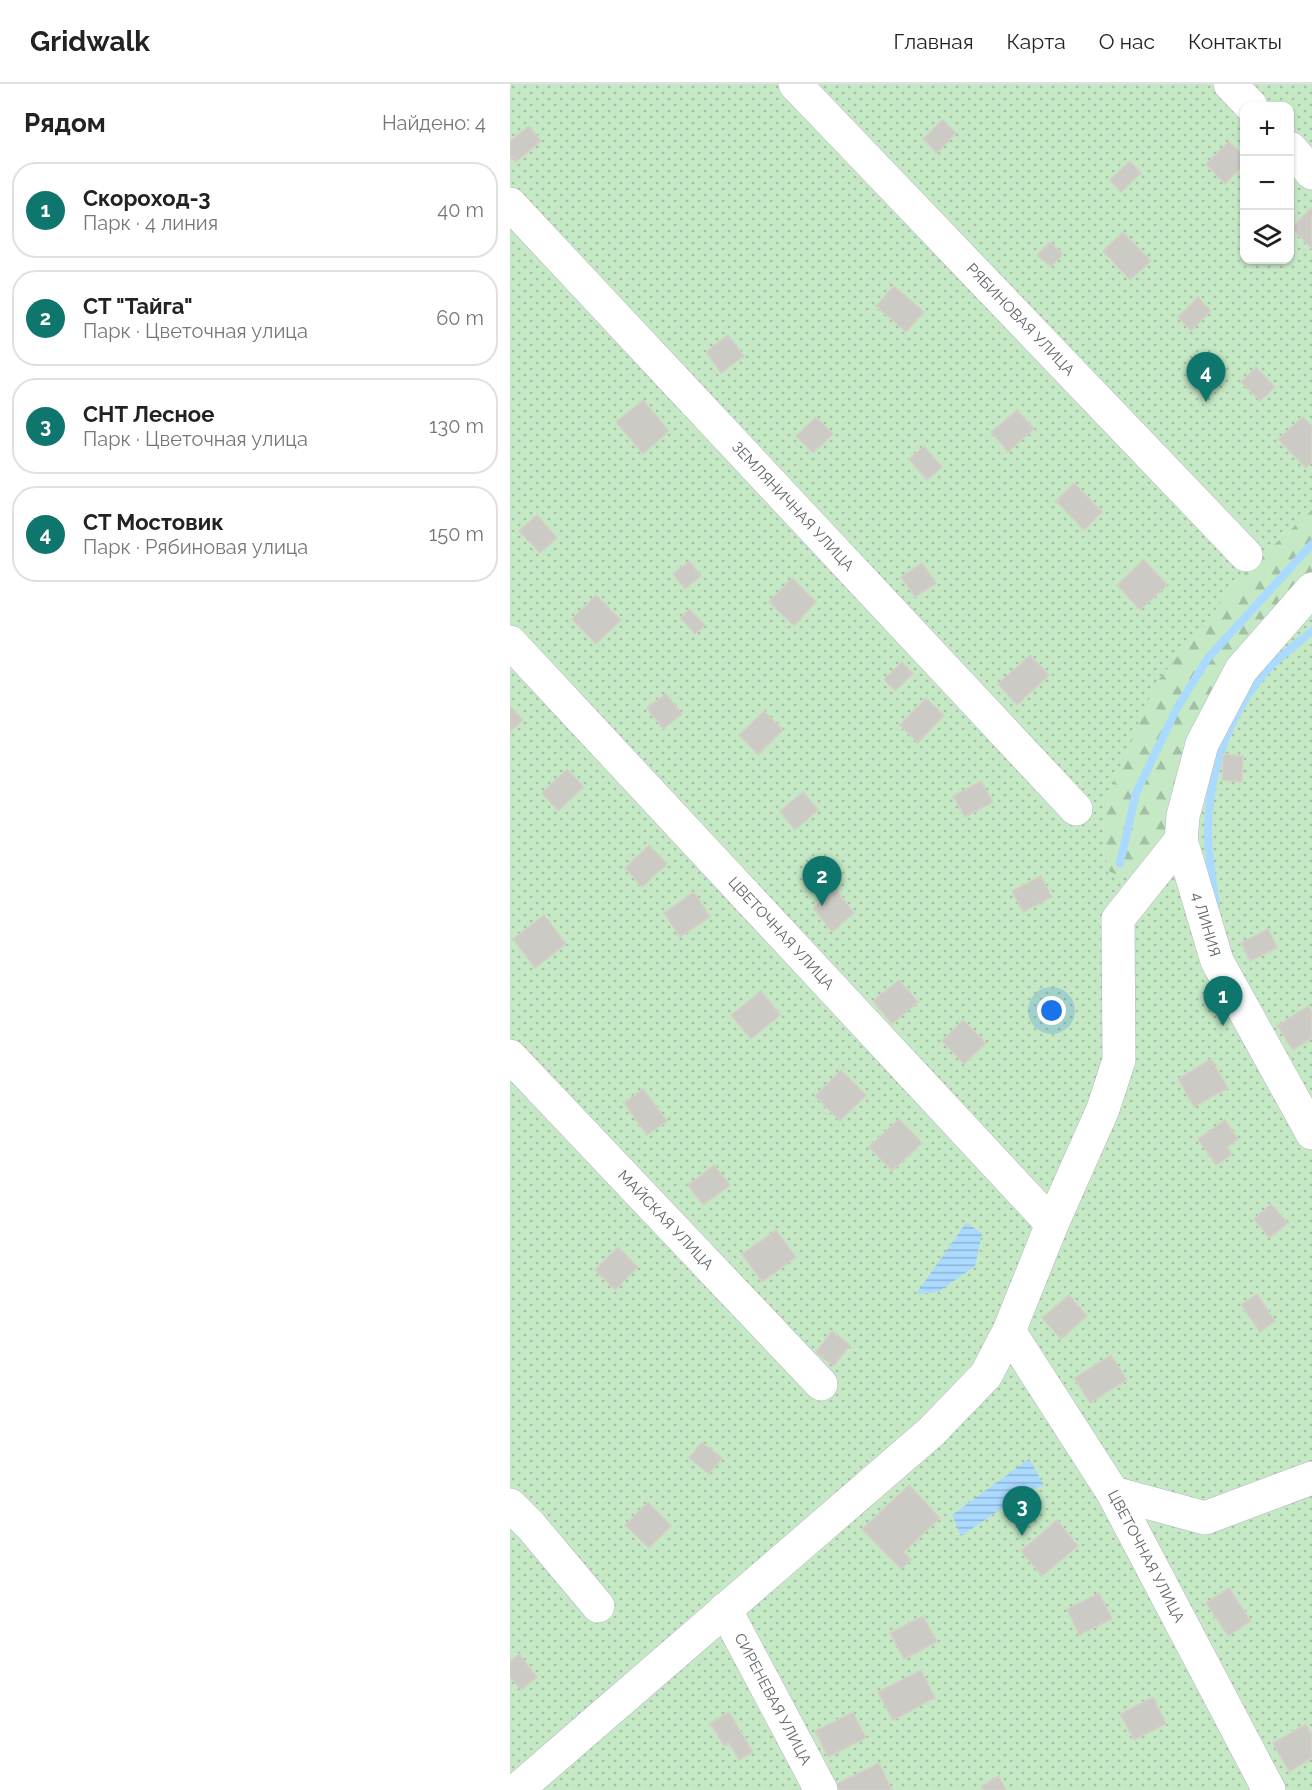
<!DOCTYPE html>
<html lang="ru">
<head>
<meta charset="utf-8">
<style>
	body { margin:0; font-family:Raleway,sans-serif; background:#f6f6f6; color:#222 }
	.controls { position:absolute; right:18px; top:18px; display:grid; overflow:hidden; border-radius:12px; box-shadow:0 2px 4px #0004 }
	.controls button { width:54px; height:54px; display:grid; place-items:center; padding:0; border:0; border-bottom:2px solid #e0e0e0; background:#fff; color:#222; font:30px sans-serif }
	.you { position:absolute; left:542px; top:927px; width:21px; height:21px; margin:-15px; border:4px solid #fff; border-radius:50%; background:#1a73e8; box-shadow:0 0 0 9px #1a73e833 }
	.badge { display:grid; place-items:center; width:39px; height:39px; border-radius:50%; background:#0f766e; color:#fff; font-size:20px; font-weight:700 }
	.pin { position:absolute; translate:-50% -50px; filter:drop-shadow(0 2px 3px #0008) }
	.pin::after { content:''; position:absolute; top:32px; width:21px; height:18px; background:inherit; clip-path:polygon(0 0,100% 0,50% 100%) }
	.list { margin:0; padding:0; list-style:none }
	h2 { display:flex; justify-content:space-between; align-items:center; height:78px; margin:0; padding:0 24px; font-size:26px }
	h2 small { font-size:20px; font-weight:400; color:#767676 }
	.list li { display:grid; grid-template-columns:39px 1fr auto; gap:18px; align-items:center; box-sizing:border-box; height:96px; margin:0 12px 12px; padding:0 12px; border:2px solid #e0e0e0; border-radius:24px }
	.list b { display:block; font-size:22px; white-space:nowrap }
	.list p { margin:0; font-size:20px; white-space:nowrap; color:#767676 }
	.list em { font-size:20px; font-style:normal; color:#767676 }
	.icon { flex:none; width:33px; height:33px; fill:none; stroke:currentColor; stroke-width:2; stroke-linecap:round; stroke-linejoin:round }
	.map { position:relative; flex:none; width:802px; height:1706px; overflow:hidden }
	header { display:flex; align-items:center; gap:36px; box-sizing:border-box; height:84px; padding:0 30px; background:#fff; border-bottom:2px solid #e0e0e0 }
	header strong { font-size:28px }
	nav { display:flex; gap:33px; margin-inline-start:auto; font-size:21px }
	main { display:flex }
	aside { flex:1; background:#fff }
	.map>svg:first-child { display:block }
	.grass { fill:url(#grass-dots); fill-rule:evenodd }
	.forest { fill:url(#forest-firs) }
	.water { fill:url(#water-rules) }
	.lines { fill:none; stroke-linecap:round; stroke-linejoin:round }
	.stream { stroke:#aadaff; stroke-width:8 }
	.building { fill:#cccac5; stroke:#d6d1c6; stroke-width:1.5 }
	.minor-casing { stroke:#b5b8bc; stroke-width:34 }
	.minor { stroke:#fff; stroke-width:33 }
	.labels { text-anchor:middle; stroke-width:6; stroke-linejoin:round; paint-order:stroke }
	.street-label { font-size:15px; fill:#5f6368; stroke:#fff }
</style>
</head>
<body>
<header>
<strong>Gridwalk</strong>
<nav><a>Главная</a><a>Карта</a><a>О нас</a><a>Контакты</a></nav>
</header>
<main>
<aside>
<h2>Рядом<small>Найдено: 4</small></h2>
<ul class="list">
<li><span class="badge">1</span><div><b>Скороход-3</b><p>Парк · 4 линия</p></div><em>40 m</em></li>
<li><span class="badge">2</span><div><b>СТ &quot;Тайга&quot;</b><p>Парк · Цветочная улица</p></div><em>60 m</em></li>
<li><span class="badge">3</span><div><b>СНТ Лесное</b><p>Парк · Цветочная улица</p></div><em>130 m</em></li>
<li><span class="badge">4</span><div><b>СТ Мостовик</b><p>Парк · Рябиновая улица</p></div><em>150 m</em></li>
</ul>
</aside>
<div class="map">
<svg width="802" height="1706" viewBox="0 0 802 1706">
	<defs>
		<pattern id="grass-dots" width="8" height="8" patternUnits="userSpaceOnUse" patternTransform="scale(1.5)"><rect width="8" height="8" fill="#c5e8c5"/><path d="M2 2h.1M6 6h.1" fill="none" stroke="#a3c0a4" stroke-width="1.8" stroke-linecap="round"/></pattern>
		<pattern id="forest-firs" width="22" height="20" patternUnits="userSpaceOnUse" patternTransform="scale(1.5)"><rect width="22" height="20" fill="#c5e8c5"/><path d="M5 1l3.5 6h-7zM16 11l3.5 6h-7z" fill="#a3c0a4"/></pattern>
		<pattern id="water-rules" width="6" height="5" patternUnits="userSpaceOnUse" patternTransform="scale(1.5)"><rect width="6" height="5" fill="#aadaff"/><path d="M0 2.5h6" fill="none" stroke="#8eb4d2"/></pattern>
	</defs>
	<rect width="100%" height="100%" fill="#f1efe8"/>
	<!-- grass -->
	<path class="grass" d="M 0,0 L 802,0 L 802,1706 L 0,1706 ZM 734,22 L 780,22 L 780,176 L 734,176 Z"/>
	<!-- forest -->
	<path class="forest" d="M 802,426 L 802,488 L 744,547 L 710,600 L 666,691 L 655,751 L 619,795 L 600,788 L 594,769 L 594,721 L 646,599 L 738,485 Z"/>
	<!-- water -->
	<g class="water">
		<path d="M 456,1139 L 472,1149 L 465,1182 L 428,1208 L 406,1210 Z"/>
		<path d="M 519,1375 L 534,1401 L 513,1410 L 451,1452 L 442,1431 Z"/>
	</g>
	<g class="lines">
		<!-- stream -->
		<g class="stream">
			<path d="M 610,779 L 626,709 L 667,624 L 698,574 L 802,460"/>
			<path d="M 706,822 C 703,798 698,772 698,748 C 698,689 720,623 763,580 C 775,568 789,558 802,547"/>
		</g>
	</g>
	<!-- building -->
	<g class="building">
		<path d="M 432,36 L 446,49 L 427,69 L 413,55 Z"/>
		<path d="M 19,42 L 31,57 L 6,78 L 0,71 L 0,57 Z"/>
		<path d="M 719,57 L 734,73 L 734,81 L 715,100 L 696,80 Z"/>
		<path d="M 620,77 L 631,89 L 611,108 L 600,96 Z"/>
		<path d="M 802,123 L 802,165 L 781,144 Z"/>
		<path d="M 613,148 L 641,177 L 620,196 L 593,167 Z"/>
		<path d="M 540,158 L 553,170 L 541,183 L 527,171 Z"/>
		<path d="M 384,202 L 414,228 L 396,248 L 366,222 Z"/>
		<path d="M 688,213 L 701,227 L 681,247 L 668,233 Z"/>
		<path d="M 218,251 L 234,272 L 211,289 L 196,268 Z"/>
		<path d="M 746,283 L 765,303 L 750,317 L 731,298 Z"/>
		<path d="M 133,316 L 159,347 L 133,370 L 106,338 Z"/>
		<path d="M 507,326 L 524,345 L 498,368 L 481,348 Z"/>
		<path d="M 306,333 L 323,350 L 303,369 L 286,352 Z"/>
		<path d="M 793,333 L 802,342 L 802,378 L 796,384 L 768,355 Z"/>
		<path d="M 414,362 L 432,383 L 417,396 L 399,375 Z"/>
		<path d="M 564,399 L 592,428 L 574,446 L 546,417 Z"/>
		<path d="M 27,431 L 47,454 L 30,469 L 9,447 Z"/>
		<path d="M 634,476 L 657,501 L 630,526 L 607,501 Z"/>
		<path d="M 179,477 L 191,492 L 175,505 L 163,490 Z"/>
		<path d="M 412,479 L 426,499 L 405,513 L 391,493 Z"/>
		<path d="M 282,494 L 306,518 L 284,542 L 259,518 Z"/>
		<path d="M 86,511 L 111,536 L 86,560 L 62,535 Z"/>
		<path d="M 179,525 L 195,541 L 185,550 L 170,534 Z"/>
		<path d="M 520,571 L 539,591 L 507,621 L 488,600 Z"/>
		<path d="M 392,578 L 403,590 L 385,607 L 374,595 Z"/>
		<path d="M 156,610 L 172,630 L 153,645 L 137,624 Z"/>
		<path d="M 416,614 L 434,631 L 408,659 L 390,641 Z"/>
		<path d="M 0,622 L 13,636 L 0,648 Z"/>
		<path d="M 254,627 L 273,646 L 248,671 L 229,651 Z"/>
		<path d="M 713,670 L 733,672 L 732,698 L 712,696 Z"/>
		<path d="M 57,685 L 74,703 L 48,727 L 32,709 Z"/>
		<path d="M 471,697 L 483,718 L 455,733 L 443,712 Z"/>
		<path d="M 293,708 L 308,726 L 285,746 L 270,727 Z"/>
		<path d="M 139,761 L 157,780 L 132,803 L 115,784 Z"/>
		<path d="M 531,792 L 542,813 L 513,828 L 502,807 Z"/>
		<path d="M 326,806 L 344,829 L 322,848 L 303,824 Z"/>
		<path d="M 184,808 L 200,833 L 170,853 L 154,829 Z"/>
		<path d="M 34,831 L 56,860 L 25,884 L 3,855 Z"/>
		<path d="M 758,845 L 767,864 L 740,877 L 731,859 Z"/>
		<path d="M 389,896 L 408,918 L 382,940 L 363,917 Z"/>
		<path d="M 251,907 L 270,931 L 241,955 L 221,931 Z"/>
		<path d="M 798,922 L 802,928 L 802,954 L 783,966 L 767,942 Z"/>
		<path d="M 453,936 L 476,959 L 454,980 L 432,957 Z"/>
		<path d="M 701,975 L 718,1004 L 684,1023 L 668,995 Z"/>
		<path d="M 331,986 L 356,1011 L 330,1037 L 305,1012 Z"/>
		<path d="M 133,1005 L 157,1037 L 137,1051 L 114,1019 Z"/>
		<path d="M 389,1035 L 412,1059 L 382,1087 L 359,1063 Z"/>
		<path d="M 715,1036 L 728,1055 L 717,1063 L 722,1070 L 706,1081 L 688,1055 Z"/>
		<path d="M 204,1081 L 220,1101 L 193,1121 L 178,1101 Z"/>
		<path d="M 761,1120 L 778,1139 L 759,1154 L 744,1135 Z"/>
		<path d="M 266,1146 L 286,1173 L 252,1198 L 232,1170 Z"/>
		<path d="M 108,1163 L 128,1183 L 105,1206 L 85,1186 Z"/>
		<path d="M 747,1210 L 765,1237 L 750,1248 L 731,1221 Z"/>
		<path d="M 559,1211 L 577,1232 L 551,1255 L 532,1234 Z"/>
		<path d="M 322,1247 L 340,1261 L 324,1282 L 306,1268 Z"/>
		<path d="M 601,1271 L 617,1296 L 580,1319 L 564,1294 Z"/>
		<path d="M 192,1358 L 212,1374 L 199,1390 L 179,1374 Z"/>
		<path d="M 399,1401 L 430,1434 L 394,1468 L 401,1476 L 391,1485 L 352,1445 Z"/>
		<path d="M 138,1418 L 161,1442 L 139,1464 L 115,1441 Z"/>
		<path d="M 547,1436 L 568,1462 L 532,1492 L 511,1467 Z"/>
		<path d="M 719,1504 L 741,1537 L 718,1552 L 696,1519 Z"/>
		<path d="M 589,1509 L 602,1535 L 569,1551 L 557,1525 Z"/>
		<path d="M 413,1532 L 427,1558 L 394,1575 L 380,1549 Z"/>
		<path d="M 9,1570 L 27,1593 L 11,1606 L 0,1593 L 0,1577 Z"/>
		<path d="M 411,1586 L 425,1614 L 383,1636 L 368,1608 Z"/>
		<path d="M 643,1613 L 656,1640 L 624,1656 L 610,1630 Z"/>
		<path d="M 219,1628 L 243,1668 L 229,1676 L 219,1659 L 214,1662 L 200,1639 Z"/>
		<path d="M 343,1628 L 356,1654 L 318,1673 L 305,1647 Z"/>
		<path d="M 796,1640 L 802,1651 L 802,1674 L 779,1688 L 763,1659 Z"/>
		<path d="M 369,1679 L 382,1706 L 329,1706 L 326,1700 Z"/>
		<path d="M 489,1692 L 496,1706 L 474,1706 L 471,1702 Z"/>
	</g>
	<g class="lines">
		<!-- minor casing -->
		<g class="minor-casing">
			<g id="minor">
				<path id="s1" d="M 285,0 L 736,471"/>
				<path d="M 720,0 L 741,22"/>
				<path d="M 780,64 L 802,89"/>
				<path id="s2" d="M 0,120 L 566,725"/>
				<path id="s3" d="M 0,558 L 542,1140"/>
				<path id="s4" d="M 671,756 L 707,877 L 802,1049"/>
				<path id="s5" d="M 0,972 L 311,1300"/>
				<path id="s6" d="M 499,1247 L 603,1409 L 759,1706"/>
				<path d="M 603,1409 L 695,1434 L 802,1394"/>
				<path d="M 0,1421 L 21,1442 L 88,1522"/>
				<path id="s7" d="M 215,1525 L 311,1706"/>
				<path d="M 7,1706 L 421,1348 L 476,1291 L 499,1247 L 542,1140 L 593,1025 L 609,976 L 608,835 L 671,756 L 673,732 L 692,660 L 731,586 L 802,505"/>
			</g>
		</g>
		<!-- minor -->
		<use href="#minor" class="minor"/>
	</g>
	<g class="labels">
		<!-- street labels -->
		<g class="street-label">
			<text dy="5" stroke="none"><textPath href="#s1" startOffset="326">РЯБИНОВАЯ УЛИЦА</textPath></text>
			<text dy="5" stroke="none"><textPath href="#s2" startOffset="414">ЗЕМЛЯНИЧНАЯ УЛИЦА</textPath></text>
			<text dy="5" stroke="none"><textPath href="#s4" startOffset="88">4 ЛИНИЯ</textPath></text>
			<text dy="5" stroke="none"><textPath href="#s3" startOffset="398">ЦВЕТОЧНАЯ УЛИЦА</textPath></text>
			<text dy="5" stroke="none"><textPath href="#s5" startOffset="226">МАЙСКАЯ УЛИЦА</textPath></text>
			<text dy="5" stroke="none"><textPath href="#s6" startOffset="264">ЦВЕТОЧНАЯ УЛИЦА</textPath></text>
			<text dy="5" stroke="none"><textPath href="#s7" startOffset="102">СИРЕНЕВАЯ УЛИЦА</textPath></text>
		</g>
	</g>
</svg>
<div class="controls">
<button>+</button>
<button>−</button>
<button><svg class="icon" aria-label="layers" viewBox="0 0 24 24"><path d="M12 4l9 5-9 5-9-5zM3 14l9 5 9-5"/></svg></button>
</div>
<div class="you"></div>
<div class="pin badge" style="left:713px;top:942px">1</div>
<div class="pin badge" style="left:312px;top:822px">2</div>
<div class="pin badge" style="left:512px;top:1452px">3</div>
<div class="pin badge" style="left:696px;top:318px">4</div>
</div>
</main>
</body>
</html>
